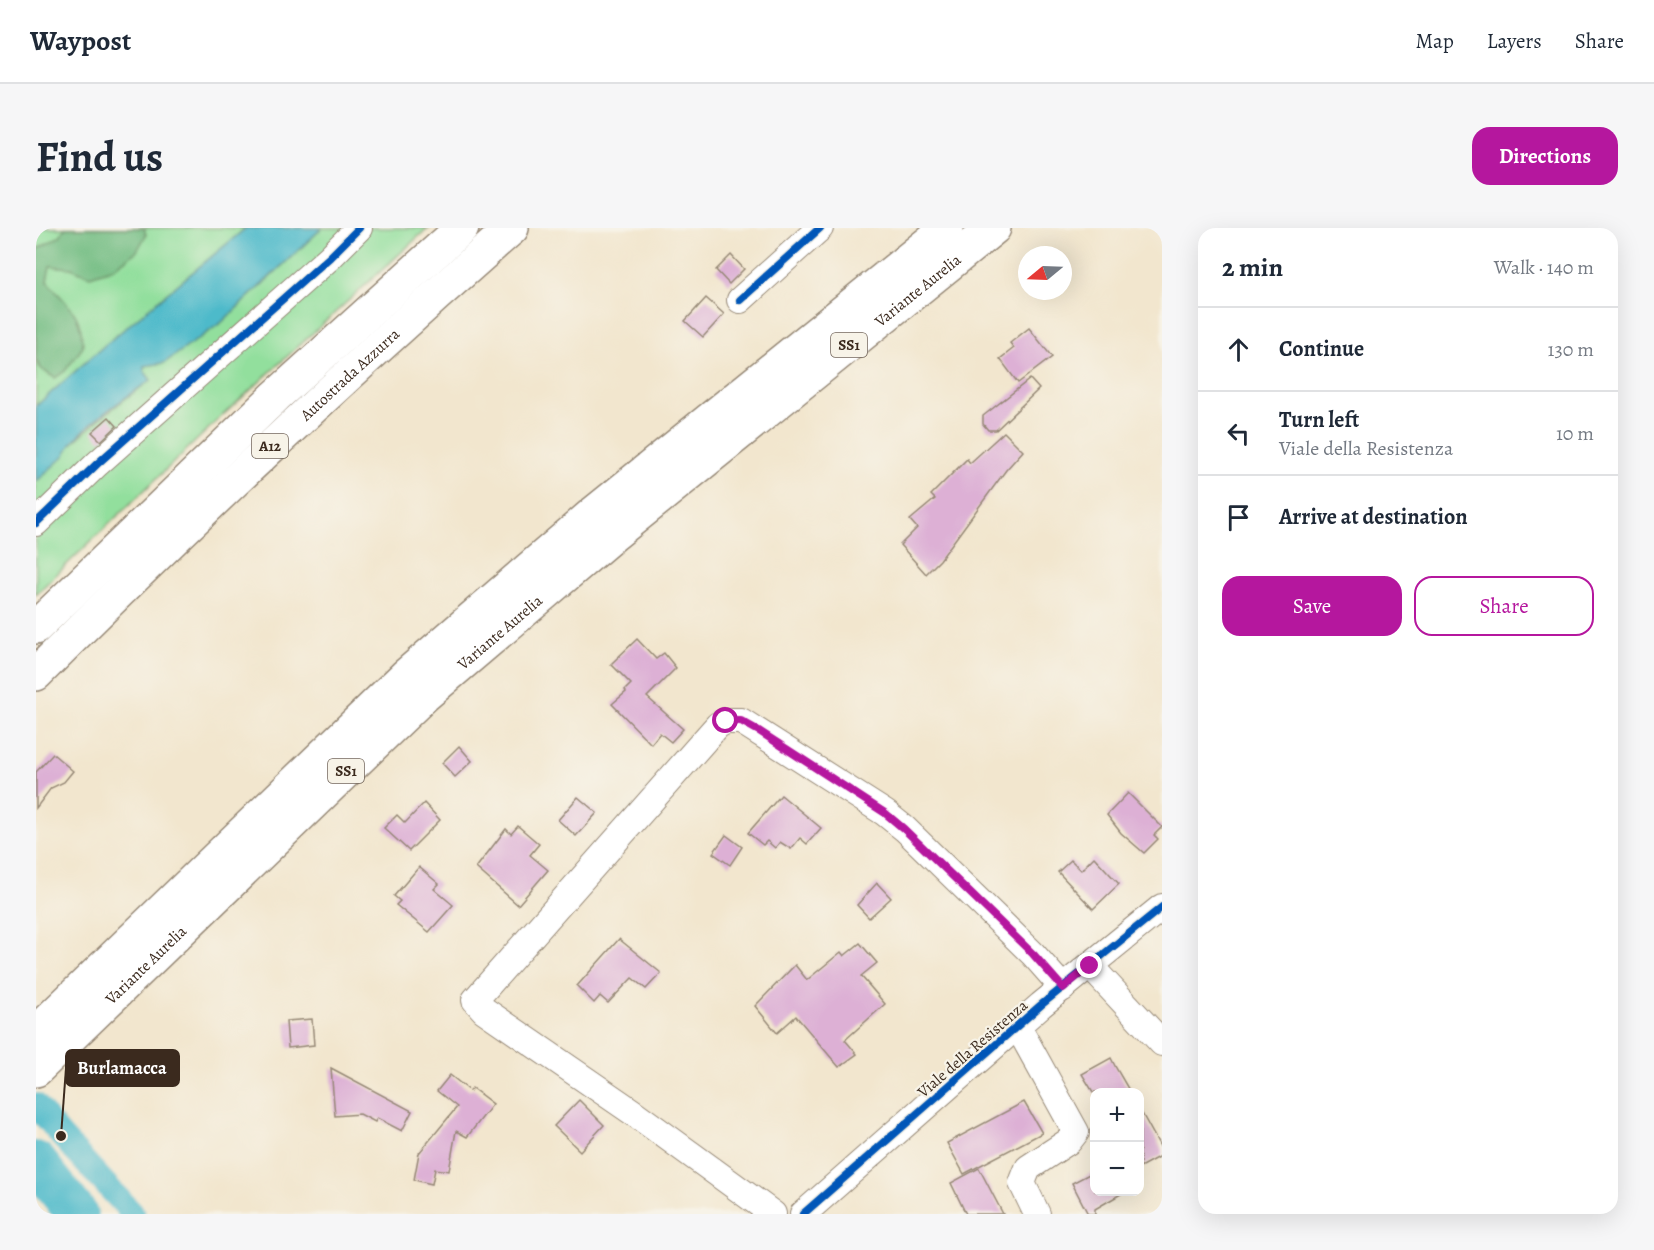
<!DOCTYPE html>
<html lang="en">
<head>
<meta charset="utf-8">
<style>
	body { margin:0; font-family:Alegreya,serif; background:#f6f6f7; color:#1f2937 }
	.controls { position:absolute; right:18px; bottom:18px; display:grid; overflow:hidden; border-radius:12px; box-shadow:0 6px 24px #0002 }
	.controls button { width:54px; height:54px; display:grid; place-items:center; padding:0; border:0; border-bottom:2px solid #e0e1e3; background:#fff; color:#1f2937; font:30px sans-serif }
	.compass { position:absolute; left:982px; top:18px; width:54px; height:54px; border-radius:50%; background:#fff; box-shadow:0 6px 24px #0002; rotate:251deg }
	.stop { position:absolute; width:18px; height:18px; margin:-14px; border:4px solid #b5179e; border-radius:50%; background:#fff }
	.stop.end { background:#b5179e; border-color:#fff; box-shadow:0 2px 6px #0008 }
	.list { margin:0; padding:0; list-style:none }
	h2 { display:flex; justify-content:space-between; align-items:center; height:78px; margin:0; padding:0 24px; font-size:26px }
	h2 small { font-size:20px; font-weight:400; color:#747a83 }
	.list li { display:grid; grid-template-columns:39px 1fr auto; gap:18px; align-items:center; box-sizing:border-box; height:84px; padding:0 24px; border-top:2px solid #e0e1e3 }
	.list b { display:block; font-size:22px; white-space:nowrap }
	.list p { margin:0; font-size:20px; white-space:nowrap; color:#747a83 }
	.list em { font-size:20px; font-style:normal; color:#747a83 }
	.actions { display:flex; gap:12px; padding:18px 24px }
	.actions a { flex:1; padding:14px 0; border:2px solid #b5179e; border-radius:18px; text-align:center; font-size:21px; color:#b5179e }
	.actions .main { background:#b5179e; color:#fff }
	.icon { flex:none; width:33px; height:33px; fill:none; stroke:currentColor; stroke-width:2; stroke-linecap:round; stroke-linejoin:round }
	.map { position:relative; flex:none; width:1126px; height:986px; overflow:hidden; border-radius:18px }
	header { display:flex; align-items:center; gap:36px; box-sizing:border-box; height:84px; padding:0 30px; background:#fff; border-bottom:2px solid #e0e1e3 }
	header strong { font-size:28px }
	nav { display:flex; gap:33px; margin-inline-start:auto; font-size:21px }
	.intro { display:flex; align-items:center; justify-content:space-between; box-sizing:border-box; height:144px; padding:0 36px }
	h1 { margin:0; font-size:42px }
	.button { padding:15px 27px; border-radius:18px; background:#b5179e; color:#fff; font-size:21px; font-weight:700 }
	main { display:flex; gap:36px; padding:0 36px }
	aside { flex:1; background:#fff; border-radius:18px; box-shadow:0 6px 24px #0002 }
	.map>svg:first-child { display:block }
	.green { fill:#92df9d; stroke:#66845e; stroke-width:1.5 }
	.forest { fill:#75be84; stroke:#587451; stroke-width:1.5 }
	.water { fill:#4ebaca; stroke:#447274; stroke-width:1.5 }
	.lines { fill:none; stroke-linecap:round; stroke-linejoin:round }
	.canal { stroke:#4ebaca; stroke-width:24 }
	.river { stroke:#4ebaca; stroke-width:42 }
	.building { fill:#ddb0d5 }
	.minor-casing { stroke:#968876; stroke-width:28 }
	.highway-casing { stroke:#968876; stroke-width:36 }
	.minor { stroke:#fff; stroke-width:26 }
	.highway { stroke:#fff; stroke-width:33 }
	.cycleway-casing { stroke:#f7f3e8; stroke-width:11 }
	.cycleway { stroke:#0057b8; stroke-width:8 }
	.route { stroke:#b5179e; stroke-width:8 }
	.labels { text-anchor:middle; stroke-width:4.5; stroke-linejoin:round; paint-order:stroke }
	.shield { fill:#f7f3e8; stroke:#73665b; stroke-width:1.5 }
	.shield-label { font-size:15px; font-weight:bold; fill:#3b2a1e }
	.street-label { font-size:16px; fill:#3b2a1e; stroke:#f7f3e8 }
	.leader { fill:none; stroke:#3b2a1e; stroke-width:2 }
	.callout-dot { fill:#3b2a1e; stroke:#f7f3e8; stroke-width:2 }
	.callout { fill:#3b2a1e; stroke:#3b2a1e; stroke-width:2 }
	.callout-label { font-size:18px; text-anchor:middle; font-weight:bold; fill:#fff }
</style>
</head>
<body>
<header>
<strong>Waypost</strong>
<nav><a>Map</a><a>Layers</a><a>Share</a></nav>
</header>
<div class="intro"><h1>Find us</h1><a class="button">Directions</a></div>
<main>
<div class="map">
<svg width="1126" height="986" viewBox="0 0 1126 986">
	<rect width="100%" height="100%" fill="#f7f3e8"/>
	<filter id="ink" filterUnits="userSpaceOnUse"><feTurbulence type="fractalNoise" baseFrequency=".0167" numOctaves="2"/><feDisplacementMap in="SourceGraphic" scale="12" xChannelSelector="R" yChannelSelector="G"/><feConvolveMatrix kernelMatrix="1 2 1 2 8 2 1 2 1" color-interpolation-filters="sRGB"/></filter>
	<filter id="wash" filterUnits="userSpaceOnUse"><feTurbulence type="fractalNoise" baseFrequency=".008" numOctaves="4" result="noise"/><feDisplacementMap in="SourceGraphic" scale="24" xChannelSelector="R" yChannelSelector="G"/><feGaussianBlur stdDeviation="1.35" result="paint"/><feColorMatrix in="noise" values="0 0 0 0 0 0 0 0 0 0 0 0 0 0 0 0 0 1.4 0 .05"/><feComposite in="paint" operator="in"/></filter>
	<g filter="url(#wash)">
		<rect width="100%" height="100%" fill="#f2e6ce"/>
		<!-- green -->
		<g class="green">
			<path d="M 0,0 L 210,0 L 69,117 L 0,178 Z"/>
			<path d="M 286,0 L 392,0 L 186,188 L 0,366 L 0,254 C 33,214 73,182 115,152 L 108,143 L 108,138 L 128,135 L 186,94 Z"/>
		</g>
		<!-- forest -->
		<path class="forest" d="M 29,0 L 108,0 L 110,7 L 101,23 L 78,40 L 54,48 L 35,40 L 14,38 L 11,53 C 32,79 45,82 47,119 L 29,143 L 19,150 L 5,141 L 0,132 L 0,22 L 24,8 Z"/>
		<!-- water -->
		<path class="water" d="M 210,0 L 286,0 L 186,94 L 128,135 L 108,138 L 108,143 L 115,152 C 92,168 39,202 29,227 L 0,254 L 0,178 L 69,117 Z"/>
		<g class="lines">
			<!-- canal -->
			<path class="canal" d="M 0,877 L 25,908 L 97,986"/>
			<!-- river -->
			<path class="river" d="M 0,934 L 41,986"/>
		</g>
		<g id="blocks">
			<!-- building -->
			<g class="building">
				<path d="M 695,27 L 708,41 L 693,56 L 680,42 Z"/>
				<path d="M 670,70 L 688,86 L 667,109 L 649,93 Z"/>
				<path d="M 993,100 L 1016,129 L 982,155 L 964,131 L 978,120 L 974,115 Z"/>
				<path d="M 994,151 L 1003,161 L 960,202 L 952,202 L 947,196 L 947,188 Z"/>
				<path d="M 73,189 L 81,198 L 65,213 L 56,204 Z"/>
				<path d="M 968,204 L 987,223 L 970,242 L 904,332 L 890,346 L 864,317 L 881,300 L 874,292 L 899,271 L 895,267 L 931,231 L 934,235 Z"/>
				<path d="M 601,411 L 620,431 L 628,425 L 640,440 L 611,469 L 647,501 L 635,514 L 624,505 L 615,516 L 576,476 L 590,464 L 589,462 L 595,456 L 575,436 Z"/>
				<path d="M 423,518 L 436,533 L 419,549 L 406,535 Z"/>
				<path d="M 17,526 L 37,543 L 28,554 L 15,560 L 0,580 L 0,544 Z"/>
				<path d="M 1092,565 L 1126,599 L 1118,607 L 1122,611 L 1108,625 L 1085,605 L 1071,587 Z"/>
				<path d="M 745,567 L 785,600 L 771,616 L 764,610 L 755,621 L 744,614 L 739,620 L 731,613 L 727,617 L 712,605 Z"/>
				<path d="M 542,569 L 561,585 L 540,608 L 522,592 Z"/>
				<path d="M 388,575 L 404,592 L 373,623 L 348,600 L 361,587 L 369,595 Z"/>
				<path d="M 482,598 L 503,616 L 494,627 L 512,642 L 482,677 L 440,640 L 470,601 L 475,606 Z"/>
				<path d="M 690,607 L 706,619 L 694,637 L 677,625 Z"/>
				<path d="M 1058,629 L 1083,656 L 1057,681 L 1022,644 L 1035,632 L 1045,642 Z"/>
				<path d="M 383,639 L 403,656 L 398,661 L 417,677 L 393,704 L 360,677 L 364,673 L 358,668 Z"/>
				<path d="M 841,655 L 855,670 L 833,690 L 821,677 Z"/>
				<path d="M 583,711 L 625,745 L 610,761 L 596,750 L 572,775 L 564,768 L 558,775 L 541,758 Z"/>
				<path d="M 824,715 L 841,735 L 825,748 L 849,776 L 809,812 L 821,826 L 803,839 L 760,788 L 741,805 L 719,778 L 759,737 L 771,752 L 805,724 L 808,728 Z"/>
				<path d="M 276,791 L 278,817 L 252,820 L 250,793 Z"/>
				<path d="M 1075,830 L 1080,840 L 1094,864 L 1057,864 L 1046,846 Z"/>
				<path d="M 295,840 L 376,883 L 366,903 L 341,890 L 339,894 L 324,886 L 299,888 Z"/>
				<path d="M 414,847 L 434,863 L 436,860 L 457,876 L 431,909 L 420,903 L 413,943 L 399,941 L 396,956 L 378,952 L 383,925 L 421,879 L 401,863 Z"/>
				<path d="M 543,872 L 568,897 L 544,923 L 518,898 Z"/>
				<path d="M 988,874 L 1006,905 L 928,946 L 911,915 Z"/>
				<path d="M 1104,882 L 1126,922 L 1126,927 L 1104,939 Z"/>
				<path d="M 943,940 L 967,986 L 930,986 L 915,955 Z"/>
				<path d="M 1059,943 L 1059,963 L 1090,963 L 1059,981 L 1059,986 L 1052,986 L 1036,955 Z"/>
			</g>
		</g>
	</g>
	<g filter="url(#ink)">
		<use href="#blocks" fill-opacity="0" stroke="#968876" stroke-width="1.5"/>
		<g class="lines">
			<!-- minor casing -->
			<g class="minor-casing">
				<g id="minor">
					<path d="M 704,72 L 784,0"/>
					<path d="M 0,295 L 61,236 L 294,29 L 323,0"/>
					<path d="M 1054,738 L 1126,815"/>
					<path d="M 982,799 L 1040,904 L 1033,913 L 992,940 L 986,955 L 1001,986"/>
					<path d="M 737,986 L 598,885 L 448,782 L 439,772 L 682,497 L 690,493 L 705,493 L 849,585 L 869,601 L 997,726 L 1027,760"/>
					<path d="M 767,986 L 1005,777 L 1126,679"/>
				</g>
			</g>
			<!-- highway casing -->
			<g class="highway-casing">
				<g id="highway">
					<path d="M 0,399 L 240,168 L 426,0"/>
					<path id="s1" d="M 0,446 C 154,292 312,144 476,0"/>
					<path d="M 0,804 L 369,448 L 559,284 L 911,0"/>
					<path id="s2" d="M 0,842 L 388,468 L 576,308 L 958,0"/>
				</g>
			</g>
			<!-- minor -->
			<use href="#minor" class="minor"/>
			<!-- highway -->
			<use href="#highway" class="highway"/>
			<!-- cycleway casing -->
			<g class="cycleway-casing">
				<g id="cycleway">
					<path d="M 704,72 L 784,0"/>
					<path d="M 0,295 L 61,236 L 294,29 L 323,0"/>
					<path d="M 767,986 L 1005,777 L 1126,679"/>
				</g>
			</g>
			<!-- cycleway -->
			<use href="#cycleway" class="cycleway"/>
		</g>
	</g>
	<g class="lines" filter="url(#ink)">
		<!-- route -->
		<path class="route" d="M 690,493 L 705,493 L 723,503 L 849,585 L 868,601 L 997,726 L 1027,760 L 1054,738"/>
	</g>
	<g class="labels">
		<!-- shield labels -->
		<g class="shield">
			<rect x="795" y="105" width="36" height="24" rx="4.5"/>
			<rect x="216" y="206" width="36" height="24" rx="4.5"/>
			<rect x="292" y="531" width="36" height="24" rx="4.5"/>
		</g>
		<g class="shield-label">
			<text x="813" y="122">SS1</text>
			<text x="234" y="223">A12</text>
			<text x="310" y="548">SS1</text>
		</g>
		<!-- street labels -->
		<g class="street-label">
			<text dy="6" stroke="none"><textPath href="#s2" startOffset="1178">Variante Aurelia</textPath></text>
			<text dy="6" stroke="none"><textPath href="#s1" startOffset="434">Autostrada Azzurra</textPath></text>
			<text dy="6" stroke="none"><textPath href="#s2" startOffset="638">Variante Aurelia</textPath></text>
			<text dy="6" stroke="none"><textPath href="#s2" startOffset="152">Variante Aurelia</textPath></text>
			<text transform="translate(936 820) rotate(-41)" y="6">Viale della Resistenza</text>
		</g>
	</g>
	<!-- callouts -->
	<path class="leader" d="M25 908L30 840"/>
	<circle class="callout-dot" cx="25" cy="908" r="6"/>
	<rect class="callout" x="30" y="822" width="113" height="36" rx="6"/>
	<g class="callout-label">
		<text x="86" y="846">Burlamacca</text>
	</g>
</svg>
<div class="controls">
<button>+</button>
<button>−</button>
</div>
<svg class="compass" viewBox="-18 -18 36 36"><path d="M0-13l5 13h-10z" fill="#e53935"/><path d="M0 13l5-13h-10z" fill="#747a83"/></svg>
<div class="stop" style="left:690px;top:493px"></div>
<div class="stop end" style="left:1054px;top:738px"></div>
</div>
<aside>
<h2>2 min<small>Walk · 140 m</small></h2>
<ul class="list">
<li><svg class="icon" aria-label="ahead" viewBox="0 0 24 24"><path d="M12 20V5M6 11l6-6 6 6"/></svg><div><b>Continue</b></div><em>130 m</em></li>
<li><svg class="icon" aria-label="left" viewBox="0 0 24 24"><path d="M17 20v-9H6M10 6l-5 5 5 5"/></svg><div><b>Turn left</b><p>Viale della Resistenza</p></div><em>10 m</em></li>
<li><svg class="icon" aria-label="arrive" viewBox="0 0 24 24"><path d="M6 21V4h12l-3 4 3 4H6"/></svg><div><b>Arrive at destination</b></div></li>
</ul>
<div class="actions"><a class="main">Save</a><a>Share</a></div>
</aside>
</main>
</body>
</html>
